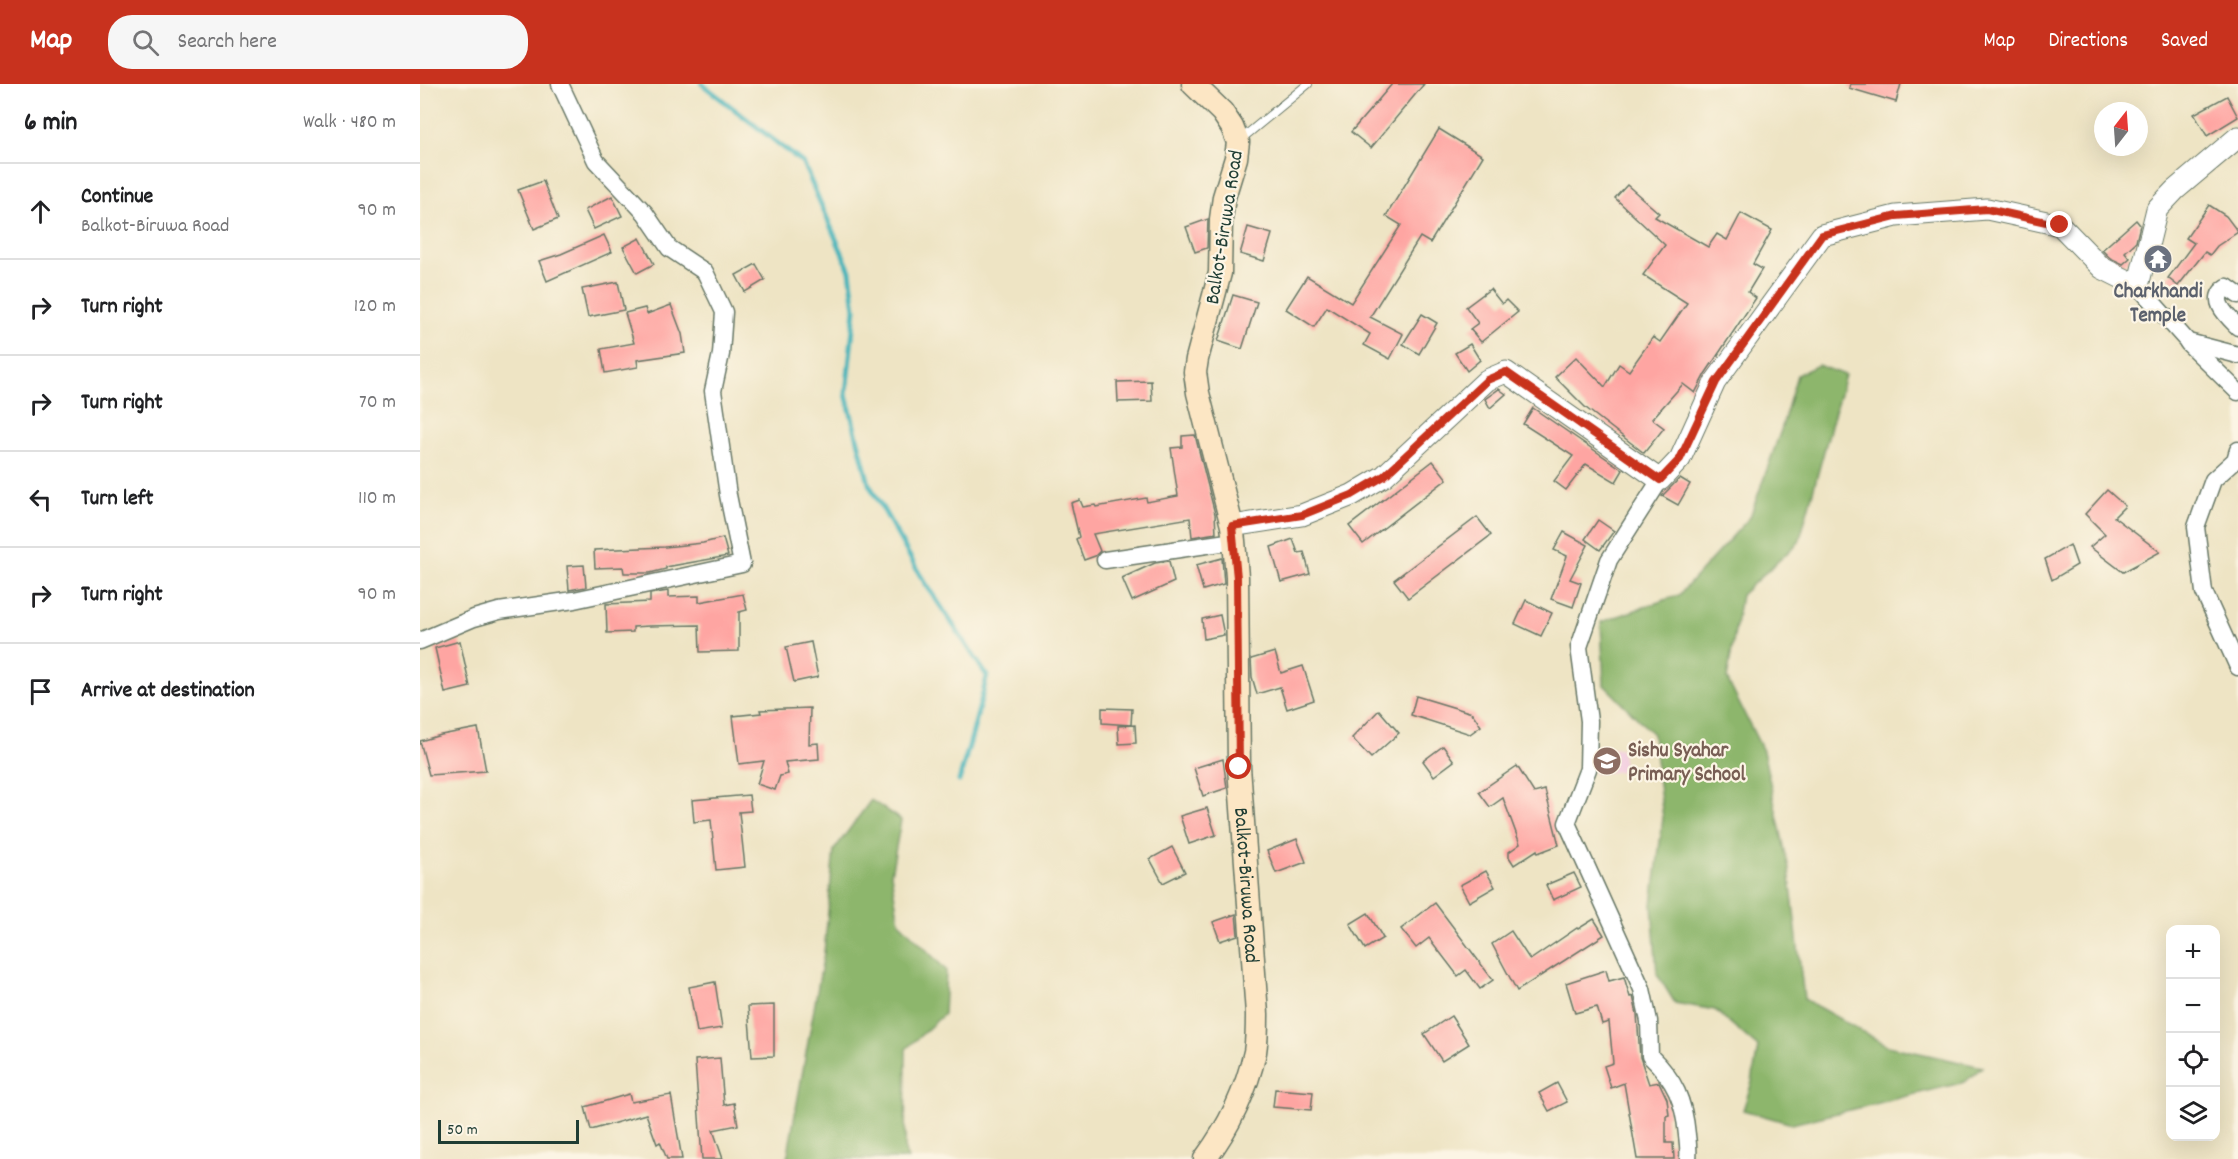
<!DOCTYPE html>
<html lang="en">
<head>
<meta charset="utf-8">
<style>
	body { margin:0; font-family:Dekko,sans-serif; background:#f6f6f6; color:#202124 }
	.controls { position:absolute; right:18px; bottom:18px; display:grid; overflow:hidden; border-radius:12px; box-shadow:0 6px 24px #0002 }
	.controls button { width:54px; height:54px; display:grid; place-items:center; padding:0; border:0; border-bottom:2px solid #e0e0e0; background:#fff; color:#202124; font:30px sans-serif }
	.compass { position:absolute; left:1674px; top:18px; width:54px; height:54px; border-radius:50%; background:#fff; box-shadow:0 6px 24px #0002; rotate:17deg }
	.scale { position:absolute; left:18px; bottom:15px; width:141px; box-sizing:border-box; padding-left:6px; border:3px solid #1f3d34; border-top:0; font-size:16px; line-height:21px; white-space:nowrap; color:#1f3d34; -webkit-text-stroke:4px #fcf5e5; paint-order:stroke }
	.stop { position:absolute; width:18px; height:18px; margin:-14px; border:4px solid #c8321e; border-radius:50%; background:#fff }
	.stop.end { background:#c8321e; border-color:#fff; box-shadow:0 2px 6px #0008 }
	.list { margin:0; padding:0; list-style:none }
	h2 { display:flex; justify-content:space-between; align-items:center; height:78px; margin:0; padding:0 24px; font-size:26px }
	h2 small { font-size:20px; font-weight:400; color:#757577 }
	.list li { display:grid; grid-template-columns:39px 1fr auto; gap:18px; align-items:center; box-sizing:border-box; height:96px; padding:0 24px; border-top:2px solid #e0e0e0 }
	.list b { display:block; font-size:22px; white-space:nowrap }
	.list p { margin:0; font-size:20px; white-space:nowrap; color:#757577 }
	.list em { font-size:20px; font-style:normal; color:#757577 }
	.icon { flex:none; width:33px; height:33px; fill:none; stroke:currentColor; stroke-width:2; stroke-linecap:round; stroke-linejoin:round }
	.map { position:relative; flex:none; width:1818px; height:1075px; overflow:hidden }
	header { display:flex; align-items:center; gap:36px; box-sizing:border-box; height:84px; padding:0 30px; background:#c8321e; color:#fff }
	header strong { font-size:28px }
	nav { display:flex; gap:33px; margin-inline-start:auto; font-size:21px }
	.search { width:420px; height:54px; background:#f6f6f6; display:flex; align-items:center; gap:15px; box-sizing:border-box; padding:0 21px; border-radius:24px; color:#757577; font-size:22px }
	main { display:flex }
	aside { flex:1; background:#fff }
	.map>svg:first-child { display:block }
	.built { fill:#f3cfe0 }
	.forest { fill:#8db66c; stroke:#567a50; stroke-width:1.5 }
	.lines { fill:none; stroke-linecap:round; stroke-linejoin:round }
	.stream { stroke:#44b4ba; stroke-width:5 }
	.building { fill:#fea5a2 }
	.service-casing { stroke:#677766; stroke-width:10 }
	.minor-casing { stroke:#677766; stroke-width:19 }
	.tertiary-casing { stroke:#677766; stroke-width:23 }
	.secondary-casing { stroke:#677766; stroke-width:25 }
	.service { stroke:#fff; stroke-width:8 }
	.minor { stroke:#fff; stroke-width:16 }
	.tertiary { stroke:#fff; stroke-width:21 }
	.secondary { stroke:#fce6c4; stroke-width:22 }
	.route { stroke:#c8321e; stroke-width:8 }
	.labels { text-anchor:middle; stroke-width:4.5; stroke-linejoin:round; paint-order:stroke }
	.street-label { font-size:21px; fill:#1f3d34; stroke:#fcf5e5 }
	.worship-label { font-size:21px; font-weight:bold; fill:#5b616d; stroke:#fcf5e5 }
	.education-label { font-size:21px; font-weight:bold; fill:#785e54; stroke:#fcf5e5; text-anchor:start }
</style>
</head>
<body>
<header>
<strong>Map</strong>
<div class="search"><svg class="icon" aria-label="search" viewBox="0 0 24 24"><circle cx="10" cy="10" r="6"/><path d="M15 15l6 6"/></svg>Search here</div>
<nav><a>Map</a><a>Directions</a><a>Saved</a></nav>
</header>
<main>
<aside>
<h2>6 min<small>Walk · 480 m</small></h2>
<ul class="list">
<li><svg class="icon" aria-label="ahead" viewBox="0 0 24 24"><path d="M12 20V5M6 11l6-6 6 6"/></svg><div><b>Continue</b><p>Balkot-Biruwa Road</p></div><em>90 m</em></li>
<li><svg class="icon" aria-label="right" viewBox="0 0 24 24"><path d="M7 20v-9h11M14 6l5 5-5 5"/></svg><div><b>Turn right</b></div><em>120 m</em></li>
<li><svg class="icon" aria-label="right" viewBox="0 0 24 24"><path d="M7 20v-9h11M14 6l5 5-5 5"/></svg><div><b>Turn right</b></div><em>70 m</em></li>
<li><svg class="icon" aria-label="left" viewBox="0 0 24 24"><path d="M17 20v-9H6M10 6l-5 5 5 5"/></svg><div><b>Turn left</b></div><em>110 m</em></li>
<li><svg class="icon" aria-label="right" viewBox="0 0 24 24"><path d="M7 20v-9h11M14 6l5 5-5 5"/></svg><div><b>Turn right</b></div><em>90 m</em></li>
<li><svg class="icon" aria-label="arrive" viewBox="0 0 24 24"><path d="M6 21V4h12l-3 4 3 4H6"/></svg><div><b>Arrive at destination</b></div></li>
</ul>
</aside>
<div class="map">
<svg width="1818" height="1075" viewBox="0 0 1818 1075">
	<rect width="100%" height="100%" fill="#fcf5e5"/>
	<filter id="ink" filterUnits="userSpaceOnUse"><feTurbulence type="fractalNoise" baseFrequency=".0167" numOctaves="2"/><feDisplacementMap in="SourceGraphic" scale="12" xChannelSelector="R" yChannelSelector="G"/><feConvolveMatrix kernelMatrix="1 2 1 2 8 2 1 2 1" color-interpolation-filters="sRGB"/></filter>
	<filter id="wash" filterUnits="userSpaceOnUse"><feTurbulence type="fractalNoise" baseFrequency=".008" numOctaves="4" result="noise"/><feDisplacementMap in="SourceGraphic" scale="24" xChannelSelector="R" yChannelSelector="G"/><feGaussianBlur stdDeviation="1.35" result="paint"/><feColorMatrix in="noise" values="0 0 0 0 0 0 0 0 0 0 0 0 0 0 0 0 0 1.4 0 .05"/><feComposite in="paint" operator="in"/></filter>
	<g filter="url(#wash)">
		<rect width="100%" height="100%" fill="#eee4c4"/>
		<!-- built -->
		<path class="built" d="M 1201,664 L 1205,687 L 1174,690 L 1170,667 Z"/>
		<!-- forest -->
		<g class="forest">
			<path d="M 1398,281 L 1425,291 L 1379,458 L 1321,511 L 1307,595 L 1343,667 L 1369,785 L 1384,915 L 1468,962 L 1562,983 L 1545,998 L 1372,1040 L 1323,1026 L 1332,998 L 1338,963 L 1295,926 L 1255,919 L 1237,890 L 1232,821 L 1243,734 L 1233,650 L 1184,601 L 1181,538 L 1259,511 L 1330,433 L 1361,346 L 1377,291 Z"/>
			<path d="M 451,716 L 481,736 L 471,790 L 479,838 L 526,886 L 524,930 L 486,965 L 485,1067 L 488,1075 L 367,1075 L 404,869 L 414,766 Z"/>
		</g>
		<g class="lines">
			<!-- stream -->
			<path class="stream" d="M 282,0 L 383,79 L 430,187 L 435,225 L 426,310 L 449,400 L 500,491 L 567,592 L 553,648 L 539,697"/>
		</g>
		<g id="blocks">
			<!-- building -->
			<g class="building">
				<path d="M 972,0 L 1004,0 L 951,64 L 931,48 Z"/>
				<path d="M 1430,0 L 1481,0 L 1476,18 L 1429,4 Z"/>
				<path d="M 1807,12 L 1818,33 L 1787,52 L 1774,30 Z"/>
				<path d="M 1019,45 L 1063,72 L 1010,159 L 1000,153 L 950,233 L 983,250 L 970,275 L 944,261 L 950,250 L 907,223 L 894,243 L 866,225 L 887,192 L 931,219 L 981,141 L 966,132 Z"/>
				<path d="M 123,97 L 138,135 L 114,145 L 98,106 Z"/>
				<path d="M 1207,101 L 1239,129 L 1235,133 L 1288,163 L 1297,150 L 1307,156 L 1321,129 L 1352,146 L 1333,180 L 1342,185 L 1328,208 L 1336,214 L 1285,290 L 1275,309 L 1263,300 L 1232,335 L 1244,344 L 1224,369 L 1166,324 L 1135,293 L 1156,273 L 1185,303 L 1199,280 L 1209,287 L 1233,253 L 1240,258 L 1267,219 L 1223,191 L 1245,161 L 1195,114 Z"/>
				<path d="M 192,112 L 202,132 L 174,145 L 165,126 Z"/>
				<path d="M 1789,121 L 1806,132 L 1818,148 L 1797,162 L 1790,171 L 1785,168 L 1758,202 L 1748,194 L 1774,159 L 1766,154 Z"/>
				<path d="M 788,135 L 787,164 L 775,168 L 766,143 Z"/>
				<path d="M 1716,136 L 1720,141 L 1716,158 L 1705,168 L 1710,174 L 1703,180 L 1690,174 L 1682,166 Z"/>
				<path d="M 828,143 L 852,150 L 844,177 L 820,170 Z"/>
				<path d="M 184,151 L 192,168 L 127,197 L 119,177 L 141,170 Z"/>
				<path d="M 220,154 L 234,180 L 217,189 L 203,163 Z"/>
				<path d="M 336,180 L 345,196 L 325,208 L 316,191 Z"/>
				<path d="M 198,198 L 204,226 L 168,233 L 162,205 Z"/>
				<path d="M 1070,205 L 1082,220 L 1086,216 L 1098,228 L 1061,258 L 1050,245 L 1058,239 L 1046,223 Z"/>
				<path d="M 813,211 L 837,218 L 822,265 L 798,257 Z"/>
				<path d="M 251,221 L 262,250 L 265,269 L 217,276 L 218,283 L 185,289 L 181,265 L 214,259 L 205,229 L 225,224 L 227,230 Z"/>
				<path d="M 1002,230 L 1017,239 L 999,270 L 983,260 Z"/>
				<path d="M 1050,260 L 1060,276 L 1047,287 L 1035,269 Z"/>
				<path d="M 731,297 L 732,317 L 698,318 L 697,298 Z"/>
				<path d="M 1079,305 L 1086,310 L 1070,324 L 1065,315 Z"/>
				<path d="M 1113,324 L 1203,386 L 1196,398 L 1166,380 L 1146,406 L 1134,397 L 1153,372 L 1103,340 Z"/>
				<path d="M 775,351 L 795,430 L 796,449 L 772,453 L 770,434 L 673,450 L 680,467 L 675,472 L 664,476 L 656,455 L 659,453 L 651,419 L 660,416 L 663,423 L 675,421 L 676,423 L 726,414 L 727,418 L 758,412 L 751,364 L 762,363 L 762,352 Z"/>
				<path d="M 1013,377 L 1027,395 L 943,460 L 929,442 Z"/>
				<path d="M 1260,394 L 1270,400 L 1258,421 L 1242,412 Z"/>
				<path d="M 1687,406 L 1705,422 L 1694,433 L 1740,468 L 1703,488 L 1670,463 L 1685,450 L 1665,430 Z"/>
				<path d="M 1057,433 L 1071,451 L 988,514 L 974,496 Z"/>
				<path d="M 1178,436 L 1194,447 L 1180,466 L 1165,455 Z"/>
				<path d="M 1144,448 L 1168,461 L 1150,495 L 1161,499 L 1153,523 L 1131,515 L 1147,472 L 1134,466 Z"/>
				<path d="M 303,454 L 308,472 L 246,483 L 246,485 L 230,489 L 204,489 L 203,483 L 175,484 L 174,466 L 245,463 L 283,459 Z"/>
				<path d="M 873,455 L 878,469 L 884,468 L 890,490 L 861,498 L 851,463 Z"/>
				<path d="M 1650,461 L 1657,481 L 1632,496 L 1625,475 Z"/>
				<path d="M 802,474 L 804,500 L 783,506 L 776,481 Z"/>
				<path d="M 749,477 L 754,498 L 712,517 L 702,494 L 735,479 Z"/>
				<path d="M 164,481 L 166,503 L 149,506 L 147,482 Z"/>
				<path d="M 248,507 L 248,513 L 279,512 L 279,518 L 323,510 L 327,526 L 319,528 L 319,567 L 280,568 L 279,541 L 229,542 L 213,543 L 213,548 L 187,549 L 186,520 L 230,518 L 230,510 Z"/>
				<path d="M 1106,516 L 1132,529 L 1121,552 L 1095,540 Z"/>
				<path d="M 800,531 L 804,551 L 784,555 L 782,535 Z"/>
				<path d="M 40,557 L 50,603 L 25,609 L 15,564 Z"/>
				<path d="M 391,558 L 398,593 L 374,598 L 366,563 Z"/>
				<path d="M 855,568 L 861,589 L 883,582 L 894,616 L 867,625 L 860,603 L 837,610 L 832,593 L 831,575 Z"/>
				<path d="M 996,612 L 1052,629 L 1061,642 L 1050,650 L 991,631 Z"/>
				<path d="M 390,624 L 389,660 L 398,659 L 399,675 L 365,678 L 368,690 L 360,692 L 355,706 L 337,700 L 344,677 L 319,680 L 313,632 L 341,629 L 340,626 Z"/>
				<path d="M 682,624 L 712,625 L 711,641 L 682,639 Z"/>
				<path d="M 959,626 L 979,649 L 951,674 L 932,654 Z"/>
				<path d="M 715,641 L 716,659 L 699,660 L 698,642 Z"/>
				<path d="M 58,644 L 66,687 L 9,691 L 0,657 L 21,651 Z"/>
				<path d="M 1023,662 L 1034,677 L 1014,692 L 1003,677 Z"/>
				<path d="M 803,675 L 807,704 L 783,712 L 774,684 Z"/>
				<path d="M 1097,682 L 1114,709 L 1125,706 L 1139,761 L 1118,769 L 1117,766 L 1094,781 L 1089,773 L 1089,768 L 1100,760 L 1083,714 L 1070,723 L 1059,708 Z"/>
				<path d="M 329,711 L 331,727 L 319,728 L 325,783 L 296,786 L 291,736 L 274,738 L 272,716 Z"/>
				<path d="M 787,724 L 796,751 L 769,760 L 760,732 Z"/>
				<path d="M 877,755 L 886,778 L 856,789 L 847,767 Z"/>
				<path d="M 752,763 L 765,788 L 743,799 L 730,775 Z"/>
				<path d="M 1066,787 L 1075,803 L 1049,818 L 1040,801 Z"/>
				<path d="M 1154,789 L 1161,803 L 1133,816 L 1126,801 Z"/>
				<path d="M 1015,819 L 1073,896 L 1060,905 L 1046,886 L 1038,892 L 1009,854 L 996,864 L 981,845 Z"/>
				<path d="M 948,829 L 963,854 L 945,865 L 930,840 Z"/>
				<path d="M 816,830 L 818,851 L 800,857 L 793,838 Z"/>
				<path d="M 1174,835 L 1184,851 L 1097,907 L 1072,860 L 1091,847 L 1110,876 L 1157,844 L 1158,845 Z"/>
				<path d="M 1186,886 L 1189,897 L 1204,893 L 1210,913 L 1213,912 L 1217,930 L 1220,973 L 1229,1000 L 1239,998 L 1247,1015 L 1249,1031 L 1246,1032 L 1246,1059 L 1253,1059 L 1254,1075 L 1217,1075 L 1204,999 L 1191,1004 L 1184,982 L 1193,979 L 1189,938 L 1182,940 L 1177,923 L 1155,929 L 1146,899 Z"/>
				<path d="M 295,898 L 302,944 L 277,948 L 269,903 Z"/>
				<path d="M 354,921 L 354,972 L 332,973 L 328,922 Z"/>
				<path d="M 1031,932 L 1049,960 L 1022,977 L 1004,950 Z"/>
				<path d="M 300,974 L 304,1021 L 314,1019 L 318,1041 L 293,1046 L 303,1075 L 282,1075 L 275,976 Z"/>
				<path d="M 1137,999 L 1147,1018 L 1129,1027 L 1119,1009 Z"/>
				<path d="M 855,1005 L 893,1008 L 891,1026 L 853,1023 Z"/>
				<path d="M 209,1010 L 211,1018 L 251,1011 L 262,1075 L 247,1075 L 240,1058 L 237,1060 L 226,1030 L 171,1046 L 165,1023 Z"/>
			</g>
		</g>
	</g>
	<g filter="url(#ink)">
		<use href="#blocks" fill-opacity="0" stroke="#677766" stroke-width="1.5"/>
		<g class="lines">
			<!-- service casing -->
			<g class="service-casing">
				<path id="service" d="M 820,56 L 888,0"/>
			</g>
			<!-- minor casing -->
			<g class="minor-casing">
				<g id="minor">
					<path d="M 1718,202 L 1768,258 L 1818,271"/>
					<path d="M 1818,211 L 1807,203 C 1788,215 1807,232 1818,243"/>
					<path d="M 1768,259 L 1818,308"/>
					<path d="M 1818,366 L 1815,376 L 1793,396 L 1776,443 L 1784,508 L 1818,583"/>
					<path d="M 1240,396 L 1189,476 L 1159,563 L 1169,637 L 1168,685 L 1147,739 L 1222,905 L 1229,937 L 1230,972 C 1255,996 1264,1017 1267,1051 C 1268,1059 1269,1067 1268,1075"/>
					<path d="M 685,476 L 814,457"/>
					<path d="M 0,557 L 54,534 L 79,527 L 154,516 L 322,480 L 308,411 L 293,307 L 301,270 L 304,228 L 285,188 L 249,164 L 225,129 L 176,77 L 140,0"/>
				</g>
			</g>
			<!-- tertiary casing -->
			<g class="tertiary-casing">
				<path id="tertiary" d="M 812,442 L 882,431 L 932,411 L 964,392 L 1067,296 L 1086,288 L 1240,396 L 1260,375 L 1295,298 L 1402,151 L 1476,132 L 1567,125 L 1640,141 L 1682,184 L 1718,202 L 1737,125 L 1755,106 L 1818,53"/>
			</g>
			<!-- secondary casing -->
			<g class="secondary-casing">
				<g id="secondary">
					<path id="s1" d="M 773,0 L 802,28 L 812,43 L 818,58 L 816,74 L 804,113 L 801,135 L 800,189 L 777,275 L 775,288 L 778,309 L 812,442 L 814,457 L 817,493 L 819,683 L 837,930 C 837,943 837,956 835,968 C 826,1008 809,1043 785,1075"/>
				</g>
			</g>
			<!-- service -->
			<use href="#service" class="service"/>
			<!-- minor -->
			<use href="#minor" class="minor"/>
			<!-- tertiary -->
			<use href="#tertiary" class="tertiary"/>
			<!-- secondary -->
			<use href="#secondary" class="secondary"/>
		</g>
	</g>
	<g class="lines" filter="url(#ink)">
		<!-- route -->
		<path class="route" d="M 819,683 L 817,494 L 812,442 L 882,431 L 932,411 L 964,392 L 1067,296 L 1086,288 L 1240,396 L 1260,375 L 1296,298 L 1402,151 L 1476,132 L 1567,125 L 1640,141"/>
	</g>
	<!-- icons -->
	<defs>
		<g id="temple-disc" transform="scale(1.5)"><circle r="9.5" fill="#6b7280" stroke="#fcf5e5"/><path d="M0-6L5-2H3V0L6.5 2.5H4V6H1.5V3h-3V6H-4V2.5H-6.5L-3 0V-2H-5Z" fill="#fff"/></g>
		<g id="school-disc" transform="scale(1.5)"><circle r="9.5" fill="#8d6e63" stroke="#fcf5e5"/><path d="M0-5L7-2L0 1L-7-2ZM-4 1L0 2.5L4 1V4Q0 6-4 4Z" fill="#fff"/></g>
	</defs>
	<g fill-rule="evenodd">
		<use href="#temple-disc" x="1738" y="175"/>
		<use href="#school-disc" x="1187" y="677"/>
	</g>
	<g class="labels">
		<!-- street labels -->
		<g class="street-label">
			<text transform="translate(803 143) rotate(-81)" y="7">Balkot-Biruwa Road</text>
			<text dy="7" stroke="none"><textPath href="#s1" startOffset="828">Balkot-Biruwa Road</textPath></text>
		</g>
		<!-- worship labels -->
		<g class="worship-label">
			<text x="1738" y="213">Charkhandi<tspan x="1738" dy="24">Temple</tspan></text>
		</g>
		<!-- education labels -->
		<g class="education-label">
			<text x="1208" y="672">Sishu Syahar<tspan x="1208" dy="24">Primary School</tspan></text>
		</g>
	</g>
</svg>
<div class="controls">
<button>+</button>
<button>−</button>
<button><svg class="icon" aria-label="locate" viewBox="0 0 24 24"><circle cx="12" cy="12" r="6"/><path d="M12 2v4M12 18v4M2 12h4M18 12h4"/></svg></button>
<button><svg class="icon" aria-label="layers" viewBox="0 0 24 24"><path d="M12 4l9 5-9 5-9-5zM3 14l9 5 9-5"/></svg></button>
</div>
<svg class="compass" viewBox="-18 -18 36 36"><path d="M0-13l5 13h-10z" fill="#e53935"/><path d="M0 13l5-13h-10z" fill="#757577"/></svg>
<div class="scale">50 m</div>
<div class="stop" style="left:819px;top:683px"></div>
<div class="stop end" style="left:1640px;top:141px"></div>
</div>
</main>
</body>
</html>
